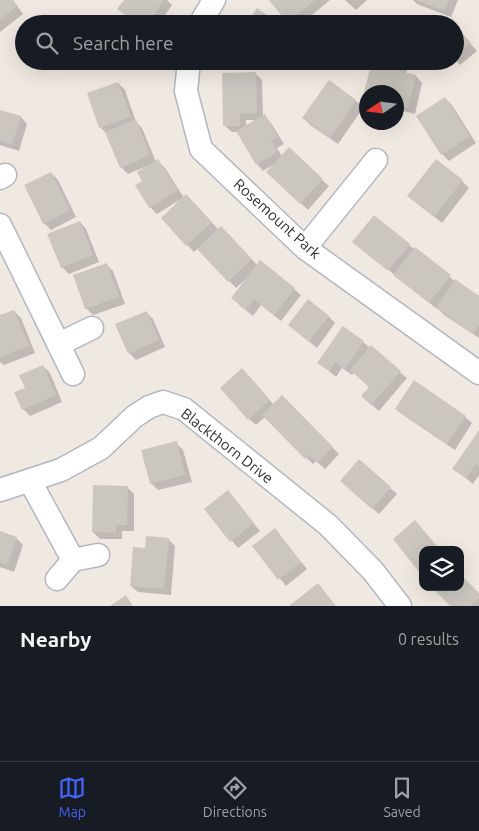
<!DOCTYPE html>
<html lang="en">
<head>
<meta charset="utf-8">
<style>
	body { margin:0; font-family:Ubuntu,sans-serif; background:#242831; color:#f1f3f6 }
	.controls { position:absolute; right:15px; bottom:15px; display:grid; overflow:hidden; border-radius:10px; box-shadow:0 5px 20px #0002 }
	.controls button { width:45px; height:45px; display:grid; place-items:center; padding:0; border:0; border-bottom:1px solid #363941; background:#171b24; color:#f1f3f6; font:25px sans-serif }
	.compass { position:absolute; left:359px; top:85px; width:45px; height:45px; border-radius:50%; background:#171b24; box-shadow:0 5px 20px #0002; rotate:257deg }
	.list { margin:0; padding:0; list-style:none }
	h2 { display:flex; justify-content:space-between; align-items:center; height:65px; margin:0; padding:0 20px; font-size:21px }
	h2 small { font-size:16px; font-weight:400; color:#9ea1a6 }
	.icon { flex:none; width:28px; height:28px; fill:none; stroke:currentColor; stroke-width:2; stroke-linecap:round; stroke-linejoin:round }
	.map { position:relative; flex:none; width:479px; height:606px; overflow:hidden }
	.search { position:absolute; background:#171b24; box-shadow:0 5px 20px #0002; left:15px; right:15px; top:15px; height:55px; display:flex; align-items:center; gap:12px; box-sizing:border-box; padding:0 18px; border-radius:28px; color:#9ea1a6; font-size:19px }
	.sheet { height:155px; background:#171b24 }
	nav { display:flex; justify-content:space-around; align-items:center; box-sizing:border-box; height:70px; border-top:1px solid #363941; background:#171b24; font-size:14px; color:#9ea1a6 }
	nav a { display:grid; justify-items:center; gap:2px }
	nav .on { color:#4264fb }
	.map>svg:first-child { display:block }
	.shadow { fill:#0003; fill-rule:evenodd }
	.building { fill:#cbc7bf }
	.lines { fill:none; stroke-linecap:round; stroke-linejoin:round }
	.street-casing { stroke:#b4b7c1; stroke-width:25 }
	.street { stroke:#fff; stroke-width:22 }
	.labels { text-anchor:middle; stroke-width:4; stroke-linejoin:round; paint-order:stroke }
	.street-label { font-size:15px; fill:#2e2e2e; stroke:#fff }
</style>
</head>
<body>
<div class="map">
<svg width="479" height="606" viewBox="0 0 479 606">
	<rect width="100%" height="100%" fill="#efe9e1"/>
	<!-- shadow -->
	<g class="shadow">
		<path d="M 0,0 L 13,0 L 23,14 L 0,32 Z"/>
		<path d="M 125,0 L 167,0 L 172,5 L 159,24 L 137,24 L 119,9 Z"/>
		<path d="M 271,0 L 330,0 L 301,24 L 291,24 Z"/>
		<path d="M 345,0 L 367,0 L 356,10 Z"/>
		<path d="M 413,0 L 458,0 L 451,17 L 417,4 Z"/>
		<path d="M 455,26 L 477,51 L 460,65 L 455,60 Z"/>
		<path d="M 109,61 L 132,61 L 128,70 Z"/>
		<path d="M 250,61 L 259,61 L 256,66 Z"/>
		<path d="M 266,61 L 273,61 L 271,65 Z"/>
		<path d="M 388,61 L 404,61 L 408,65 L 406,74 L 416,76 L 422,83 L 415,114 L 396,109 L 396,92 L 366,92 L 366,98 L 365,96 L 373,62 L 387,66 Z"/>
		<path d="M 255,73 L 262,80 L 263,116 L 271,123 L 284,144 L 277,148 L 282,157 L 322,180 L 329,186 L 308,210 L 275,179 L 274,164 L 263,171 L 257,164 L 238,132 L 232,132 L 225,126 ZM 246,120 L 258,120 L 246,127 Z"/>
		<path d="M 329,82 L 356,101 L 363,108 L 338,144 L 310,125 L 304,118 Z"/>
		<path d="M 118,83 L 125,90 L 136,122 L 142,128 L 156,162 L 158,161 L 165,168 L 184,198 L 186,196 L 219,230 L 228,234 L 258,266 L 294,289 L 301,295 L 281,321 L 261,305 L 253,316 L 239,305 L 247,280 L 246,279 L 236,288 L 198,248 L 194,252 L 162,218 L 181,199 L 157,214 L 150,207 L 144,181 L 147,166 L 128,174 L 121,167 L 107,134 L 100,127 Z"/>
		<path d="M 445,98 L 452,105 L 476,143 L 449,161 L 442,154 L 417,116 Z"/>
		<path d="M 0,111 L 21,117 L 27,124 L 19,151 L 0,145 Z"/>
		<path d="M 51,173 L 58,180 L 76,217 L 51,230 L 44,223 Z"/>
		<path d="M 462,181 L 469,188 L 442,223 L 409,196 Z"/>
		<path d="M 80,222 L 86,229 L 99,262 L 69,274 L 62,267 Z"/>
		<path d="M 354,242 L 409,245 L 456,282 L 479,297 L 479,338 L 444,315 L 437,308 L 437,309 Z"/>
		<path d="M 106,264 L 113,271 L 125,304 L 93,315 L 86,308 Z"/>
		<path d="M 14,311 L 21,318 L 35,353 L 4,365 L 0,362 L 0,317 Z"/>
		<path d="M 146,312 L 153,319 L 165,347 L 136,360 L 129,353 Z"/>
		<path d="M 329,317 L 335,323 L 317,348 L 289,325 Z"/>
		<path d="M 343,328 L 363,342 L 407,378 L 379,411 L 370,403 L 370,388 L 354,373 L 352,375 L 342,368 L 336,377 L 319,363 Z"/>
		<path d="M 43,366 L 50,373 L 62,402 L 30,416 L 23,409 L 26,388 Z"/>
		<path d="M 249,376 L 274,405 L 282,397 L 339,454 L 325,469 L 316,461 L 313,464 L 265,417 L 256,425 L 249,419 Z"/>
		<path d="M 396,409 L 465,417 L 472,423 L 455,450 L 403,415 Z"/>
		<path d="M 479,432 L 479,475 L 473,484 L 454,469 Z"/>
		<path d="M 176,443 L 183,450 L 192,482 L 158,490 L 151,483 Z"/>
		<path d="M 127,487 L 134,494 L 134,531 L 122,531 L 122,539 L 100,539 L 93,532 Z"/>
		<path d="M 348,488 L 390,488 L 397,494 L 379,514 Z"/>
		<path d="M 228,492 L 260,531 L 238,548 L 206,509 Z"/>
		<path d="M 275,530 L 307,569 L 286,586 L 254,546 Z"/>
		<path d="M 0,532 L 16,538 L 23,545 L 14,572 L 0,567 Z"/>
		<path d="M 168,539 L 175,546 L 171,595 L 138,592 L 131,586 L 146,549 Z"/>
		<path d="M 479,595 L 479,606 L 451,606 Z"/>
	</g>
	<!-- building -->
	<g class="building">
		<path d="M 0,0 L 13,0 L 17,6 L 0,20 Z"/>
		<path d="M 124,0 L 164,0 L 148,24 L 138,24 L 117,9 Z"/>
		<path d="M 269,0 L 315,0 L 288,23 Z"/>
		<path d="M 416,0 L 449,0 L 444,11 Z"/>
		<path d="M 257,8 L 280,24 L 246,24 Z"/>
		<path d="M 107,16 L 124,24 L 103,24 Z"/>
		<path d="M 448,17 L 454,24 L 440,24 Z"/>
		<path d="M 455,25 L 471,43 L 455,57 Z"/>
		<path d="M 372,61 L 386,64 L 387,61 L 401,61 L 399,71 L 416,75 L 408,108 L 396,105 L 396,92 L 366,92 L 366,97 L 363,96 Z"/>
		<path d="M 256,72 L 257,113 L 240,114 L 240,126 L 223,126 L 222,73 Z"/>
		<path d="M 329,80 L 356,100 L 330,138 L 302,118 Z"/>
		<path d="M 118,82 L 131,117 L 99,128 L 87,93 Z"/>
		<path d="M 445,97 L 470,136 L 441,155 L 416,116 Z"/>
		<path d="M 0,110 L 21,116 L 12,145 L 0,141 Z"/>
		<path d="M 265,114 L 278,137 L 271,140 L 277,152 L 256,165 L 236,131 Z"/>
		<path d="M 136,119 L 150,155 L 120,168 L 105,132 Z"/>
		<path d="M 289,147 L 323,179 L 300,204 L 266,172 Z"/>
		<path d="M 158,159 L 178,190 L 149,208 L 135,185 L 142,181 L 137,172 Z"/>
		<path d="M 436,159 L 463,180 L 434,217 L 407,196 Z"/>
		<path d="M 51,172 L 70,210 L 43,224 L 24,185 Z"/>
		<path d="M 186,194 L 212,222 L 186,246 L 161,218 Z"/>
		<path d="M 374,215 L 410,244 L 388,271 L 352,242 Z"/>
		<path d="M 80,221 L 93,255 L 61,268 L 47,234 Z"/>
		<path d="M 221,226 L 252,259 L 228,282 L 197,249 Z"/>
		<path d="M 415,247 L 451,275 L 429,303 L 393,275 Z"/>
		<path d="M 260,260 L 295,288 L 274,315 L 254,299 L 246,310 L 231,298 Z"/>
		<path d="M 107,263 L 119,297 L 85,309 L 73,275 Z"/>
		<path d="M 455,279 L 479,296 L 479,325 L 473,334 L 436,308 Z"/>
		<path d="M 308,299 L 329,316 L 309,342 L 288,325 Z"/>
		<path d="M 14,310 L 29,346 L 0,357 L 0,315 Z"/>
		<path d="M 147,311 L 159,340 L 128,354 L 115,324 Z"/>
		<path d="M 343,326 L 364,341 L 345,369 L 335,362 L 329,371 L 317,363 Z"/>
		<path d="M 371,345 L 401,371 L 371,405 L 361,396 L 369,387 L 350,370 Z"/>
		<path d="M 43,365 L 56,395 L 22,410 L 14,392 L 25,388 L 19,375 Z"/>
		<path d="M 242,368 L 270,400 L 248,420 L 220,388 Z"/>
		<path d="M 414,380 L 466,416 L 447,444 L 395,409 Z"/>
		<path d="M 282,395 L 333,447 L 317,463 L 308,455 L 305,459 L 262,415 Z"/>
		<path d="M 479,430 L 479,466 L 476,464 L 466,478 L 452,469 Z"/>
		<path d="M 177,441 L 185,475 L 150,484 L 141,450 Z"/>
		<path d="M 359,459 L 391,487 L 372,509 L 340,481 Z"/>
		<path d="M 93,485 L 128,486 L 127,525 L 116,525 L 116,533 L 92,532 Z"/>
		<path d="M 228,490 L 254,523 L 230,542 L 204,509 Z"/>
		<path d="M 415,520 L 440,550 L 423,550 L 423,569 L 419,572 L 393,539 Z"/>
		<path d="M 275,528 L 301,562 L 278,580 L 252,546 Z"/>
		<path d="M 0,531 L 17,537 L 7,565 L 0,563 Z"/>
		<path d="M 146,536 L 169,538 L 164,589 L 130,586 L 133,547 L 145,548 Z"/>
		<path d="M 460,574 L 479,593 L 479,598 L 470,606 L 450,606 L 432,587 L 460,587 Z"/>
		<path d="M 318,583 L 336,606 L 289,606 Z"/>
		<path d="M 126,595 L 133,606 L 110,606 Z"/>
	</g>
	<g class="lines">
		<!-- street casing -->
		<g class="street-casing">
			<g id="street">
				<path d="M 200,24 L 214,0"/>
				<path d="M 189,61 L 186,91 L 201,149 L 305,248 L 479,373"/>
				<path d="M 0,178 L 5,175"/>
				<path d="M 0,225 L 73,374"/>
				<path d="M 305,248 L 376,160"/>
				<path d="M 59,344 L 92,328"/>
				<path d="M 30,481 L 73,560"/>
				<path d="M 0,490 L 61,470 L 101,448 L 135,416 L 149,407 L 163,402 L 184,409 L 328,525 L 373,571 L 400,606"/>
				<path d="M 57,579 L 73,560 L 98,555"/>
			</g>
		</g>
		<!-- street -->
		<use href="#street" class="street"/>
	</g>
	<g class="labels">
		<!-- street labels -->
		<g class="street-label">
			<text transform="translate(277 219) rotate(42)" y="5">Rosemount Park</text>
			<text transform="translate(227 446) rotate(38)" y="5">Blackthorn Drive</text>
		</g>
	</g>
</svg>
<div class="controls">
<button><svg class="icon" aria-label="layers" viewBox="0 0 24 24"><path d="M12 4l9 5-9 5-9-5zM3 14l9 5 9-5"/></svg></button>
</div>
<svg class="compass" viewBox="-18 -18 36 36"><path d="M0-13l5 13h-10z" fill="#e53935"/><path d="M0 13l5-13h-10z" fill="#9ea1a6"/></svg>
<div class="search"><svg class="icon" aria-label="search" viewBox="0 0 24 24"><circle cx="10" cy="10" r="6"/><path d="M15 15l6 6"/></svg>Search here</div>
</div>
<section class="sheet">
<h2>Nearby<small>0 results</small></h2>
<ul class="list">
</ul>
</section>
<nav>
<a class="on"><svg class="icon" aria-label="map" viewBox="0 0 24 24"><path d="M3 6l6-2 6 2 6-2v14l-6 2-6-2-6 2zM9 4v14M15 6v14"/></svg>Map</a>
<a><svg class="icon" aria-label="directions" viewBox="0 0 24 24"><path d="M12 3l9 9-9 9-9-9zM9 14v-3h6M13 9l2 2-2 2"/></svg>Directions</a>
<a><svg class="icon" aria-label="saved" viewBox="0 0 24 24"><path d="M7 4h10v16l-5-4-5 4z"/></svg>Saved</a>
</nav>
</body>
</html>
